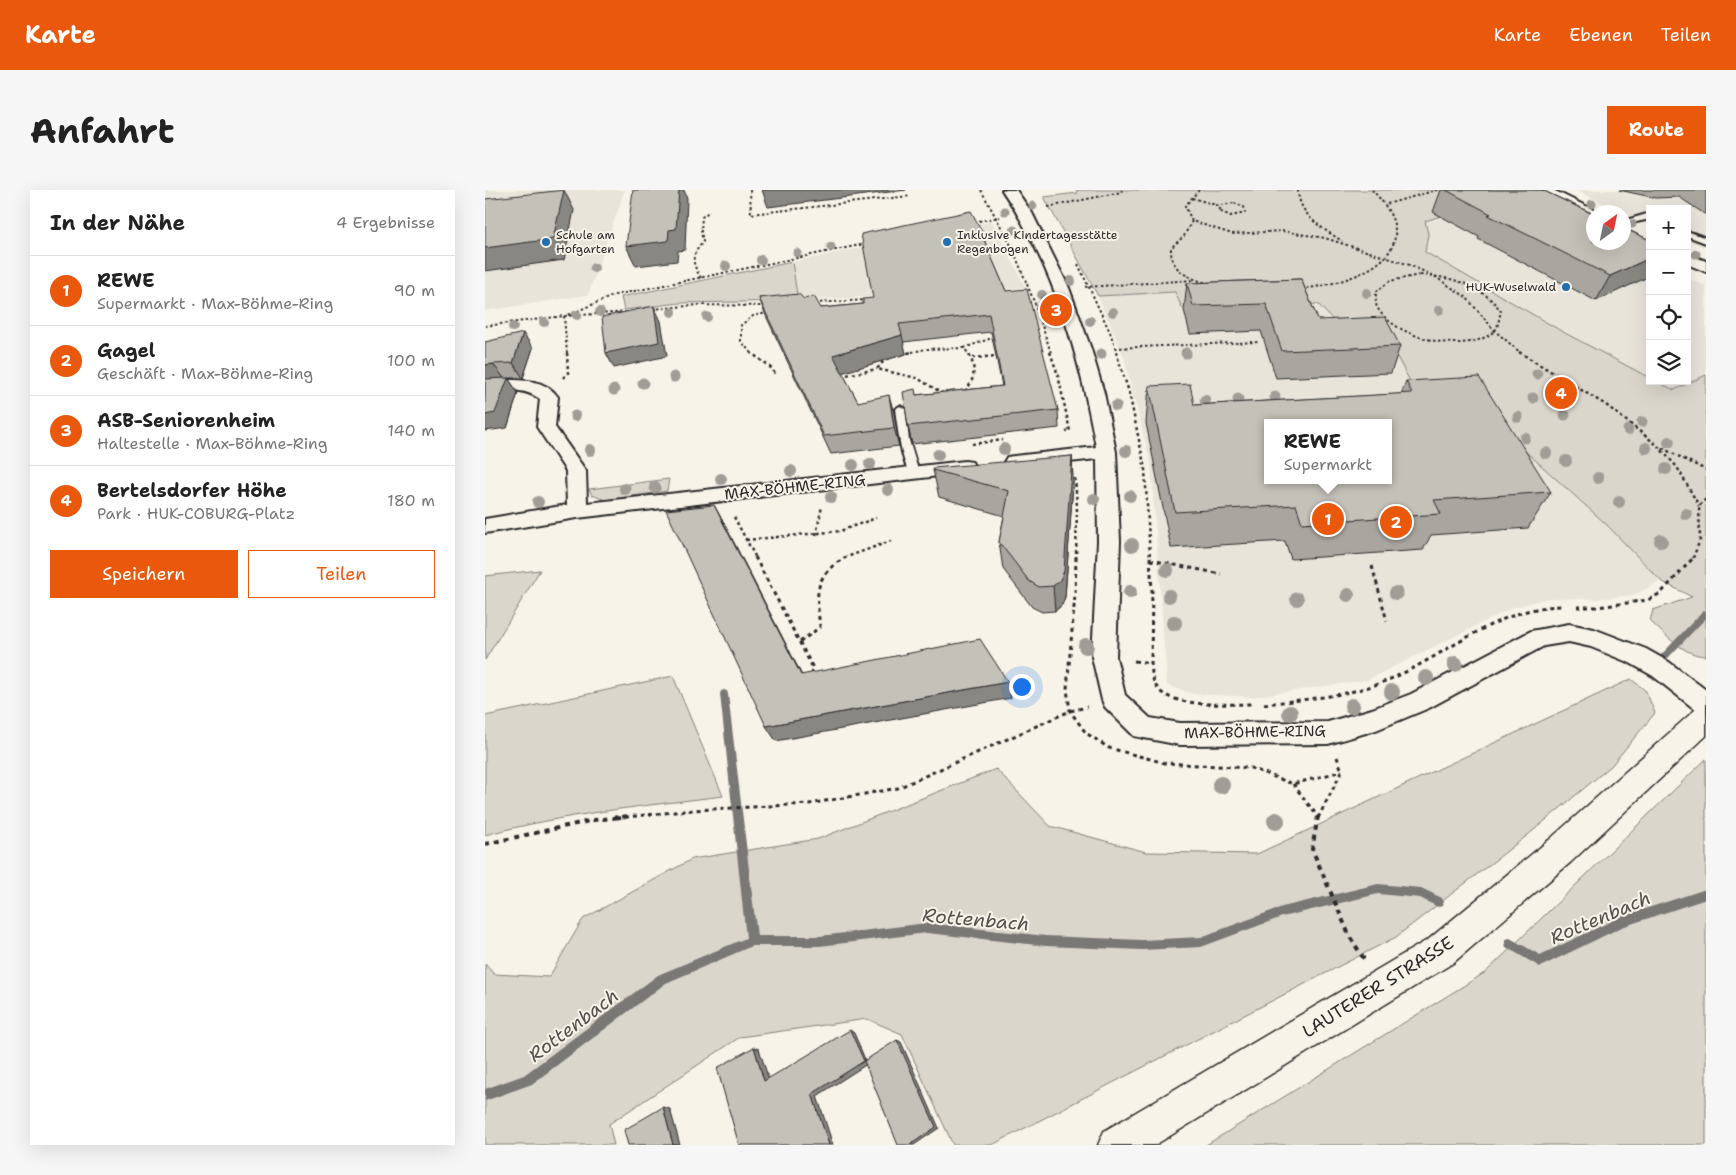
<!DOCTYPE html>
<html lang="de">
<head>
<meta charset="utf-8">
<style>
	body { margin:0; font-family:"Shantell Sans",sans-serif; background:#f6f6f6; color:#222 }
	.controls { position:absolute; right:15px; top:15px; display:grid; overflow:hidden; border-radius:0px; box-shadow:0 5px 20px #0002 }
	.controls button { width:45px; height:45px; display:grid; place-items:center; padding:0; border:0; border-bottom:1px solid #e0e0e0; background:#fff; color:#222; font:25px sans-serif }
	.compass { position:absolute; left:1101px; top:15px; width:45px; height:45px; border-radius:50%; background:#fff; box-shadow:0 5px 20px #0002; rotate:33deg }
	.you { position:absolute; left:536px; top:496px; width:18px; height:18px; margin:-12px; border:4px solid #fff; border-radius:50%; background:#1a73e8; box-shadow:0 0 0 8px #1a73e833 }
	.badge { display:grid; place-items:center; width:32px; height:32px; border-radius:50%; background:#ea580c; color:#fff; font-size:16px; font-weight:700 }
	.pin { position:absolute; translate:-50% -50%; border:2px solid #fff; box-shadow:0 1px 5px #0006 }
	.popup { position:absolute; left:779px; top:229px; width:128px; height:65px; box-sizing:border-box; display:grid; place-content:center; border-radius:0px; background:#fff; filter:drop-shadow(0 1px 4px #0005); font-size:16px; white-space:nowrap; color:#767676 }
	.popup b { font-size:19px; color:#222 }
	.popup::after { content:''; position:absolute; left:50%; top:100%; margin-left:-10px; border:10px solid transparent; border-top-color:#fff }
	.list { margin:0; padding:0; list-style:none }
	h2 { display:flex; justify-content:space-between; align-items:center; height:65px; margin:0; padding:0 20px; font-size:21px }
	h2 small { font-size:16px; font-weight:400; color:#767676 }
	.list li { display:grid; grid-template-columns:32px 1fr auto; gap:15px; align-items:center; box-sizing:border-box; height:70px; padding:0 20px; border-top:1px solid #e0e0e0 }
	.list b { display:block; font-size:19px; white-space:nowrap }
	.list p { margin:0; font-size:16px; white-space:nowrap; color:#767676 }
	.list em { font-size:16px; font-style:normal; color:#767676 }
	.actions { display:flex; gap:10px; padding:15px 20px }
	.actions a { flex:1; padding:11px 0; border:1px solid #ea580c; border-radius:0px; text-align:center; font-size:18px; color:#ea580c }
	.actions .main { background:#ea580c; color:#fff }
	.icon { flex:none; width:28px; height:28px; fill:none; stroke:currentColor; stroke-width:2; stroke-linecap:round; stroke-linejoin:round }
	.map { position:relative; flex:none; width:1221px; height:955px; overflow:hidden; border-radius:0px }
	header { display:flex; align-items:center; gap:30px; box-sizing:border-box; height:70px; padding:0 25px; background:#ea580c; color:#fff }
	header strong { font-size:24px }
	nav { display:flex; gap:28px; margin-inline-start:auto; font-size:18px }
	.intro { display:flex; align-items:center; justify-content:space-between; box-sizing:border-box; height:120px; padding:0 30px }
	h1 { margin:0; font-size:35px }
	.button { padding:12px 22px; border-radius:0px; background:#ea580c; color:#fff; font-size:18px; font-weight:700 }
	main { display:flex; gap:30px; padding:0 30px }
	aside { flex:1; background:#fff; border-radius:0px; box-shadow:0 5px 20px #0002 }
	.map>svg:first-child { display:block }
	.built { fill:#e8e4da; fill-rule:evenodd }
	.green { fill:#dad6cc; stroke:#82807c }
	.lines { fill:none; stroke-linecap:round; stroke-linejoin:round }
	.stream { fill:#7a7874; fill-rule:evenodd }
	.service-casing { stroke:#2b2b2b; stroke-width:4 }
	.minor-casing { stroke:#2b2b2b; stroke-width:4 }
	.tertiary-casing { stroke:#2b2b2b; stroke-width:3 }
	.path-far3 { stroke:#2b2b2b; stroke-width:2; stroke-dasharray:2.5 2.5; stroke-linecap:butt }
	.path-far2 { stroke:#2b2b2b; stroke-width:2.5; stroke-dasharray:3 3; stroke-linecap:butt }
	.path-far1 { stroke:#2b2b2b; stroke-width:3; stroke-dasharray:4 4; stroke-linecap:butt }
	.path { stroke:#2b2b2b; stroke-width:4; stroke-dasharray:5 5; stroke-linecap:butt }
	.service { fill:#f7f3e8; fill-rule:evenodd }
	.minor { fill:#f7f3e8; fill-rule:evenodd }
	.tertiary { fill:#f7f3e8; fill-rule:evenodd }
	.tree { fill:#9f9d96 }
	.wall { fill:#a9a69f; stroke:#2b2b2b }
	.shaded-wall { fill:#898782; stroke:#2b2b2b }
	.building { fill:#c4c1b9; stroke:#2b2b2b; fill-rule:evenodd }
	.poi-dot { fill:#1f6fb2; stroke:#f7f3e8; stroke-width:2 }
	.labels { text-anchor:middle; stroke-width:4; stroke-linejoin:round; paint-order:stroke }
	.far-poi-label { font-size:12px; fill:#2b2b2b; stroke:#f7f3e8; text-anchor:start }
	.street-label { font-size:15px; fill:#2b2b2b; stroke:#f7f3e8 }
	.near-street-label { font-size:18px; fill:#2b2b2b; stroke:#f7f3e8 }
	.near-water-label { font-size:19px; font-style:italic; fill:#53524f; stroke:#f7f3e8 }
</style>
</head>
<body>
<header>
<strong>Karte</strong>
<nav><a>Karte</a><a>Ebenen</a><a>Teilen</a></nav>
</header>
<div class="intro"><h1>Anfahrt</h1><a class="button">Route</a></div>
<main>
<aside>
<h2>In der Nähe<small>4 Ergebnisse</small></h2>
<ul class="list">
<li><span class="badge">1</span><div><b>REWE</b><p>Supermarkt · Max-Böhme-Ring</p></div><em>90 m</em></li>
<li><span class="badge">2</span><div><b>Gagel</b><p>Geschäft · Max-Böhme-Ring</p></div><em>100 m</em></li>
<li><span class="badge">3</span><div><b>ASB-Seniorenheim</b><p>Haltestelle · Max-Böhme-Ring</p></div><em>140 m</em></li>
<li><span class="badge">4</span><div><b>Bertelsdorfer Höhe</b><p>Park · HUK-COBURG-Platz</p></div><em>180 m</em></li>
</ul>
<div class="actions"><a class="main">Speichern</a><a>Teilen</a></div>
</aside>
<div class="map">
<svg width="1221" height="955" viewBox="0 0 1221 955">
	<rect width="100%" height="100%" fill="#f7f3e8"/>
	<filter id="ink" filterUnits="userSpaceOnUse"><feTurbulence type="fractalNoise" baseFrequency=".02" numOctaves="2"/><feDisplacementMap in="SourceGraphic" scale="10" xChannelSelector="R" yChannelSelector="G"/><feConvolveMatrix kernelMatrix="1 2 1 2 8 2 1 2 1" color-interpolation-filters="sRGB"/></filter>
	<g filter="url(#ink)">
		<!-- built -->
		<g class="built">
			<path d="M 0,0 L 140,0 L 103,105 L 0,121 Z"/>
			<path d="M 1090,0 L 1221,0 L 1221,57 L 1202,50 L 1202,19 L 1165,19 L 1165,35 Z"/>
			<path d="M 956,26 L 971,34 L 1165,82 L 1165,188 L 1078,142 L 940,62 L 943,44 L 940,31 Z"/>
			<path d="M 507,31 L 541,98 L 313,111 L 307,72 Z"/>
			<path d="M 1202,88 L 1221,96 L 1221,185 L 1189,200 L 1171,191 L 1202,191 Z"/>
			<path d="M 691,102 L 697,118 L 833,114 L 853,135 L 904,152 L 1008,232 L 1121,334 L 1176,391 L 1149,405 L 1110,409 L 1063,408 L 1027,418 L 882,490 L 768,507 L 708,504 L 682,495 L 666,275 L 639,167 L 613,106 ZM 783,233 L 903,233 L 903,290 L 783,290 Z"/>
		</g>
		<!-- green -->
		<g class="green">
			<path d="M 591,0 L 1003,0 L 949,21 L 956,26 L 940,31 L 943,44 L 940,62 L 1078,142 L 1165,188 L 1165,191 L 1171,191 L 1189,200 L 1221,185 L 1221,466 C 1200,466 1180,445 1165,431 L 1168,420 L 1207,407 L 1176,391 L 1121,334 L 1008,232 L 933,206 L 904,152 L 853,135 L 833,114 L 697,118 L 690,102 L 613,106 L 559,7 L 593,3 Z"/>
			<path d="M 307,72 L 313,111 L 195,113 L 139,120 L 136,107 Z"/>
			<path d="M 184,289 L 182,301 L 120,310 L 107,305 L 104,299 Z"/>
			<path d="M 55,380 L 0,470 L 0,386 Z"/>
			<path d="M 188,486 L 238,606 C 158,616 78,624 0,645 L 0,526 Z"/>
			<path d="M 1146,489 L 1161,501 L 1170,523 L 1126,576 L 1044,644 L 911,747 L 507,955 L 468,955 L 417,844 L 382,829 L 255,847 L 124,934 L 129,955 L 0,955 L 0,774 L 9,784 L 64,787 L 98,729 L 207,669 L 333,649 L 511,579 L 565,636 L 661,662 L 772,664 Z"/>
			<path d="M 1221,569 L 1221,955 L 721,955 L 1001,782 Z"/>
		</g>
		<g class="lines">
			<!-- stream -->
			<g class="stream">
				<path d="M 1221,420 L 1221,428 L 1181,470 L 1175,470 L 1174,468 L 1175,466 L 1218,421 Z"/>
				<path d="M 239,500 L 242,501 L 243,504 L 272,746 L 335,746 L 442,733 L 561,746 L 657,750 L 716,747 L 797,717 L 893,694 L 936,698 L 957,708 L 958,712 L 957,716 L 953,717 L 935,708 L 893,704 L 797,727 L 716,757 L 657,760 L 561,756 L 442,743 L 335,756 L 267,756 L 181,793 L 47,894 L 0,911 L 0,899 L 39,885 L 173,785 L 261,748 L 235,504 L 236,501 Z"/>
				<path d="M 1221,699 L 1221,709 L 1137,737 L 1055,777 L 1021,757 L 1020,753 L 1021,749 L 1025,748 L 1055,765 L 1135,727 Z"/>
			</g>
			<!-- service casing -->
			<g class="service-casing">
				<g id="service">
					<path d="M 1162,24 L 1165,24 L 1165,29 L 1138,35 L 1138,31 Z"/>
					<path d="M 1202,41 L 1221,48 L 1221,53 L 1202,46 Z"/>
					<path d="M 415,216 L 420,219 L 424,250 L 434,283 L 429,286 C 417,283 412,232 410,219 Z"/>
				</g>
			</g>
			<!-- minor casing -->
			<g class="minor-casing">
				<g id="minor">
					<path d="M 517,0 L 531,0 L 547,23 L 584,98 L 606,159 L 619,203 L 631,262 L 635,351 L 631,467 L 640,505 L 665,528 L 695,533 L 843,532 L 887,519 L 926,504 L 1046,441 L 1084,434 L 1109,439 L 1161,459 L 1184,472 L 1221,500 L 1221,524 L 1212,521 L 1168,486 L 1145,473 L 1106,457 L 1084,452 L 1059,456 L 944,518 L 891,540 L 843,554 L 695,555 L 649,546 L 620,517 L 617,510 L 607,467 L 613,351 L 612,269 L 529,278 L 522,277 L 519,272 L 522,267 L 529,266 L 611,257 C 595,167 569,76 517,0 Z"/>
					<path d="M 1051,0 L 1068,0 L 1113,22 L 1108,22 L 1108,29 L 1103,28 L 1053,3 Z"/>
					<path d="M 1202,64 L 1221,71 L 1221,82 L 1202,74 Z"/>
					<path d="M 18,190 C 37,190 61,189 73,207 L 70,237 L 101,281 L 102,313 L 480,271 L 487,272 L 490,277 L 487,282 L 480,283 L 92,328 L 0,343 L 0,329 L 82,315 L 81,281 L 52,237 L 55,209 C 37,197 21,200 0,203 L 0,193 Z"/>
				</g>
			</g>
			<!-- tertiary casing -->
			<g class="tertiary-casing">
				<path id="tertiary" d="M 1221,516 L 1221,546 L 1086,672 L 968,773 L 670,955 L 613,955 L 619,941 L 944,749 L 1064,650 L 1211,519 Z"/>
			</g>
			<!-- path-far3 -->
			<g class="path-far3">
				<path d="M 265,0 L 266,24 L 425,6"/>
				<path d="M 496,0 L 527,57 L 550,114 L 566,163"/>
				<path d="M 714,0 L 700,16 L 707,31 L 747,44 L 797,41 L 840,48 L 922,74 L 949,86 L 981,107 L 1010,141 L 1036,163"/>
				<path d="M 813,0 C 814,26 837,38 857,51"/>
				<path d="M 707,8 L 735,16"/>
				<path d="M 749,13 L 759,17 L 760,23 L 746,26 L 734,21 L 737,15 Z"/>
				<path d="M 902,14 L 952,0"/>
				<path d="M 563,17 L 636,2 L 637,0"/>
				<path d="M 707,31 L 699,46 L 686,58 C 685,80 703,88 722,93"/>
				<path d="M 489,32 L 515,27"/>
				<path d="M 593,74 L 625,142 L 632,163"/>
				<path d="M 935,85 C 967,87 996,94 1016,121 L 1012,138 C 988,168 909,149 892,117 C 890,113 891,106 891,102 L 905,91 Z"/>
				<path d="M 216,88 C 206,72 206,66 218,52 L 216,41 L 217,27 L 225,21"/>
				<path d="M 600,97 L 709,90"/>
				<path d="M 817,99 C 873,92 949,63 887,0"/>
				<path d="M 330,113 L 381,110"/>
				<path d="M 168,119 L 214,115 L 279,116"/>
				<path d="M 83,125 L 130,105 L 380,54"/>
				<path d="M 79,126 L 82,163"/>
				<path d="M 0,136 L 79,126 L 144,122"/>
				<path d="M 479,158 L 507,148"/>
				<path d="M 630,158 L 773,152"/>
				<path d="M 266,163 L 256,151 L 256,135 L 268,126 L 282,123"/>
				<path d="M 422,163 L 441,159 L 479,158 L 483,163"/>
			</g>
			<!-- path-far2 -->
			<g class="path-far2">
				<path d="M 265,162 L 285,177 L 291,185"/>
				<path d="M 565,162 L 573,185 L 585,241 L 581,242"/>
				<path d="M 631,162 L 644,202 L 660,279 L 665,368"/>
				<path d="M 1034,162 L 1121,215 L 1172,255 L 1192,277 L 1214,316"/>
				<path d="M 417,164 L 428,162"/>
				<path d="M 402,167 L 392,179 L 432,188 L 457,203"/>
				<path d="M 488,168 L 511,166"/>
				<path d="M 356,186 L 392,179"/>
				<path d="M 78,188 L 83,183 L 82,162"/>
				<path d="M 480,201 C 491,190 491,174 482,162"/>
				<path d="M 487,254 L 518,250"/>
				<path d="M 1177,258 L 1221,280"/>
				<path d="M 590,288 L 592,316 L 591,368"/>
				<path d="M 249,327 L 271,368"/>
				<path d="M 331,345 L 337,316"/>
				<path d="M 261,350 L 355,341 L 391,328"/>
				<path d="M 359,368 L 406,351"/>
				<path d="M 1208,368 L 1215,350 L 1214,316 L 1221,309"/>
			</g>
			<!-- path-far1 -->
			<g class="path-far1">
				<path d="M 270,367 L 328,478 L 327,486"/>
				<path d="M 591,367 L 590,405 L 582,499 L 585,521 L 601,543 L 624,558 L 680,573 L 766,578 L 808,594 L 857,581"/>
				<path d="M 665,367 L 667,400 L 666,473"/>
				<path d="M 665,370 L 736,384"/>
				<path d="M 887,376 L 902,431"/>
				<path d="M 1092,417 L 1113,417 L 1163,410 L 1176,403 L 1209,367"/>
				<path d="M 315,452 L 335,437 C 331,403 328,386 361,367"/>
				<path d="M 649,471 L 666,473 C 667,482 667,492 673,499 C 688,518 745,514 768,514"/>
				<path d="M 779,514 C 815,510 853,507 887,496 C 952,475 1008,416 1078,416"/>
				<path d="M 808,594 L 833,627"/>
				<path d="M 132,628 L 208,620 L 324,614 L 413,598 L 585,521 L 602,517"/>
				<path d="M 833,628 L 857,581 L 852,567"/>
			</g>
			<!-- path -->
			<g class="path">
				<path d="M 833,626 L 827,659 L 865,747 L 879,769"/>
				<path d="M 0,654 L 109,630 L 144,626"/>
			</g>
			<!-- service -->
			<use href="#service" class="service"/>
			<!-- minor -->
			<use href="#minor" class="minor"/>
			<!-- tertiary -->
			<use href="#tertiary" class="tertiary"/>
		</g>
		<!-- trees -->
		<g class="tree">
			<circle cx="1107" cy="14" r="4.5"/>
			<circle cx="548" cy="16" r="4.5"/>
			<circle cx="520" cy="21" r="4.5"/>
			<circle cx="1147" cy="34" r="4.5"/>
			<circle cx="529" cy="40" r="4.5"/>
			<circle cx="346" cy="57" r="4.5"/>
			<circle cx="312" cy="63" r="4.5"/>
			<circle cx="1211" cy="64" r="4.5"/>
			<circle cx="276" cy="70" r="5"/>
			<circle cx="241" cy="76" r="5"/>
			<circle cx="109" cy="78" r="5"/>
			<circle cx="586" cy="91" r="5"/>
			<circle cx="882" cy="103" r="5"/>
			<circle cx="557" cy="105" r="5"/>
			<circle cx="954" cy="120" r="5"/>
			<circle cx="115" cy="122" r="5"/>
			<circle cx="187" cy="122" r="5"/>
			<circle cx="628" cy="122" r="5"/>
			<circle cx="92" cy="125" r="5"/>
			<circle cx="222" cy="127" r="5"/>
			<circle cx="605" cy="131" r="5"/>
			<circle cx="59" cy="132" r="5"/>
			<circle cx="28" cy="137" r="5"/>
			<circle cx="701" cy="163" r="5.5"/>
			<circle cx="616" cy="164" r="5.5"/>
			<circle cx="1052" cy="184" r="5.5"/>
			<circle cx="189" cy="187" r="5.5"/>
			<circle cx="158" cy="193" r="5.5"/>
			<circle cx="1075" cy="196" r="5.5"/>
			<circle cx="129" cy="200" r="5.5"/>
			<circle cx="790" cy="207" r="5.5"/>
			<circle cx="1048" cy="208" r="5.5"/>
			<circle cx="753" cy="209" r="5.5"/>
			<circle cx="720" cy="210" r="5.5"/>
			<circle cx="631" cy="216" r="5.5"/>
			<circle cx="1080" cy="225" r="5.5"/>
			<circle cx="90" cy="226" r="5.5"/>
			<circle cx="1033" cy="227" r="5.5"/>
			<circle cx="1157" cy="232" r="5.5"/>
			<circle cx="1143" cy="240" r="5.5"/>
			<circle cx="1040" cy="248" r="5.5"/>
			<circle cx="1184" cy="252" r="6"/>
			<circle cx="1161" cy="258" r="6"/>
			<circle cx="519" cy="259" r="6"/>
			<circle cx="105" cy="260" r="6"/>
			<circle cx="641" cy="261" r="6"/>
			<circle cx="1061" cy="263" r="6"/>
			<circle cx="453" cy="265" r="6"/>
			<circle cx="1081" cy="271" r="6"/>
			<circle cx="385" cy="274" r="6"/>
			<circle cx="368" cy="275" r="6"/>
			<circle cx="1181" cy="279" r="6"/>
			<circle cx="306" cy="281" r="6"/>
			<circle cx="1113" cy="288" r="6"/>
			<circle cx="236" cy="289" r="6"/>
			<circle cx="170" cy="297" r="6"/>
			<circle cx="140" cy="299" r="6"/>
			<circle cx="403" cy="300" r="6"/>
			<circle cx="645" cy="306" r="6"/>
			<circle cx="346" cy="307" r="6"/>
			<circle cx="609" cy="309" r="6"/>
			<circle cx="53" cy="312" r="6"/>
			<circle cx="1134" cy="312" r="6"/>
			<circle cx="1201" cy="324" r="6"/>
			<circle cx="1176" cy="351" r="7"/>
			<circle cx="647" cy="355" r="7"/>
			<circle cx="682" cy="380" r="7"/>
			<circle cx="645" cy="402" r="7"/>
			<circle cx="911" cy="403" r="7"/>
			<circle cx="863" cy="405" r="7"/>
			<circle cx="684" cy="406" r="7"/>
			<circle cx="812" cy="409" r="7"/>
			<circle cx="689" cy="433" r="8"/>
			<circle cx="601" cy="456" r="8"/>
			<circle cx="970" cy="474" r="8"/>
			<circle cx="941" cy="488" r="8"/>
			<circle cx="907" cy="502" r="8"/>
			<circle cx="867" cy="516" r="8"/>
			<circle cx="805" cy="523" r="8"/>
			<circle cx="736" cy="595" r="9"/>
			<circle cx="791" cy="631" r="9"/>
		</g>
		<!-- wall -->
		<g class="wall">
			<path d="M 956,0 L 1057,0 L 1165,50 L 1111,111 L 993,49 L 994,47 L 948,22 Z"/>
			<path d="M 1134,0 L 1221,0 L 1221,25 L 1194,7 L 1171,8 Z"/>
			<path d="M 499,45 L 500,53 L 573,220 L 574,238 L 427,254 L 423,236 L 431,205 L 517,196 L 506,142 L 418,152 L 421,164 L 357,182 L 373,212 L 409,223 L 414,256 L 346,264 L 281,126 L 274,108 L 319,109 L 336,118 L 378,114 Z"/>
			<path d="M 816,89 L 833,130 L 915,156 L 906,183 L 791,188 L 776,141 L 705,144 L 699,120 L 702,93 Z"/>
			<path d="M 0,152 L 48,158 L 38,188 L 23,188 L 33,203 L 22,238 Z"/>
			<path d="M 921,191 L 1066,302 L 1043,338 L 946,345 L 938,360 L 806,369 L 800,351 L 686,358 L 661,233 L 664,196 L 709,215 L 916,204 Z"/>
			<path d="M 587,266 L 588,293 L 580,407 L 577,415 L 570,421 L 557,422 L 547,417 L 518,379 L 514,352 L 519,326 L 454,307 L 448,280 Z"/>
		</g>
		<!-- shaded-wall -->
		<g class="shaded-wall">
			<path d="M 79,0 L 89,20 L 79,70 L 0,81 L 0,58 Z"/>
			<path d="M 194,0 L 199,0 L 202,8 L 200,60 L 193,61 L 192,71 L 151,76 L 141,56 L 184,40 Z"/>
			<path d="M 277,0 L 421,0 L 283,17 Z"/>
			<path d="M 1165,68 L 1165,86 L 1111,111 L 1125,86 Z"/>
			<path d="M 169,116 L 176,131 L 182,166 L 129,178 L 121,163 Z"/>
			<path d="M 38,143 L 48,158 L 38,188 L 28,173 Z"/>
			<path d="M 417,145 L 421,164 L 353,184 L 348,165 Z"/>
			<path d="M 8,174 L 19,188 L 0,193 L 0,175 Z"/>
			<path d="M 23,188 L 33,203 L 22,238 L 0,241 L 0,225 Z"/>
			<path d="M 404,205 L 409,223 L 414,256 L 409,238 Z"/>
			<path d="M 587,266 L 588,293 L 580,407 L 577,415 L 570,421 L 568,396 Z"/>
			<path d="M 229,315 L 239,333 L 325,501 L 316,485 Z"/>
			<path d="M 523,492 L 526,508 L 291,551 L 281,536 Z"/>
			<path d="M 365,840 L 369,843 L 382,874 L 332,906 L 348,955 L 344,955 L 327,904 Z"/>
			<path d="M 412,850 L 416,852 L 454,938 L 429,955 L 425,955 Z"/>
			<path d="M 269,857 L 274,859 L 285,893 L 279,891 Z"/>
			<path d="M 178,917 L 185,919 L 195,955 L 188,955 Z"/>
		</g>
		<!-- building -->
		<g class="building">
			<path d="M 79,0 L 68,49 L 0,58 L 0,9 Z"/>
			<path d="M 148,0 L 194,0 L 191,39 L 184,40 L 183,51 L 141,56 Z"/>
			<path d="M 961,0 L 1057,0 L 1108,24 L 1108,52 L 1138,52 L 1138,38 L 1165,50 L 1165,68 L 1125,86 L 1003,25 L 1006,24 Z"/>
			<path d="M 486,21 L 499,45 L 497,45 L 521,101 L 542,99 L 573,220 L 423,236 L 418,202 L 430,199 L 431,205 L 518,196 L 504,124 L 414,134 L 417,145 L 348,165 L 373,212 L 404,205 L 409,238 L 339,246 L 274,108 L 314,104 L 319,109 L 329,106 L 336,118 L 378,114 L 378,109 L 388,108 L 376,44 Z"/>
			<path d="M 816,89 L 833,130 L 900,127 L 915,156 L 797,161 L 781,114 L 708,116 L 702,93 Z"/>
			<path d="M 169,116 L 174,152 L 121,163 L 117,127 Z"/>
			<path d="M 38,143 L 28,173 L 8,174 L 0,175 L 0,152 Z"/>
			<path d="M 994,187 L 1066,302 L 949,310 L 956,324 L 817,333 L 811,315 L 690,322 L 664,196 L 705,194 L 709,215 L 927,203 L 921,191 ZM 783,233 L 903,233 L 903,290 L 783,290 Z"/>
			<path d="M 23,188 L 10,223 L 0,225 L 0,189 Z"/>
			<path d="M 587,266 L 579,381 L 575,390 L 568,396 L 554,397 L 544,391 L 514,352 L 524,301 L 448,280 L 448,278 Z"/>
			<path d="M 229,315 L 316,485 L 495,449 L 523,492 L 281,536 L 181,320 Z"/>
			<path d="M 365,840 L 379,871 L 327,904 L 344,955 L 254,955 L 232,878 L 269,857 L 279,891 Z"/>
			<path d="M 412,850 L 451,937 L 425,955 L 413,955 L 379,871 Z"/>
			<path d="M 178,917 L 188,955 L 143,955 L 139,940 Z"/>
		</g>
	</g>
	<!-- markers -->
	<g class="poi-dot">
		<circle cx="61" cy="52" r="5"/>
		<circle cx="462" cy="52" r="5"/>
		<circle cx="1081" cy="97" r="5"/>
	</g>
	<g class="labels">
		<!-- far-poi labels -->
		<g class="far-poi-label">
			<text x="71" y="49">Schule am<tspan x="71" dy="14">Hofgarten</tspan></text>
			<text x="472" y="49">Inklusive Kindertagesstätte<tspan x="472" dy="14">Regenbogen</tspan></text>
			<text x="1071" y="101" text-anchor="end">HUK-Wuselwald</text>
		</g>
		<!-- street labels -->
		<g class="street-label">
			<text transform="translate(310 297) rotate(-6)" y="5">MAX-BÖHME-RING</text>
			<text transform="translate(770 542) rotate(-1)" y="5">MAX-BÖHME-RING</text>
		</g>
		<!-- near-street labels -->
		<g class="near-street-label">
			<text transform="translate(893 797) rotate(-32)" y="6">LAUTERER STRASSE</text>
		</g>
		<!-- near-water labels -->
		<g class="near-water-label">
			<text transform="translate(1115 727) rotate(-23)" y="7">Rottenbach</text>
			<text transform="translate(491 729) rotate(5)" y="7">Rottenbach</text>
			<text transform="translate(88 835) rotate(-37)" y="7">Rottenbach</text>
		</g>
	</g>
</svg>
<div class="controls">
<button>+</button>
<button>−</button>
<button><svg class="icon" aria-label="locate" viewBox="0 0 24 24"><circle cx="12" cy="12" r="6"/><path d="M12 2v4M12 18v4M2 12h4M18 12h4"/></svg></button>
<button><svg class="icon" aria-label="layers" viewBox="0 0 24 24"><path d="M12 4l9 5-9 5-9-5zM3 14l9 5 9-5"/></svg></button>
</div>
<svg class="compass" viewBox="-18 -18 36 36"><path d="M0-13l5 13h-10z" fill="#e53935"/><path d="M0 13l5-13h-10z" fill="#767676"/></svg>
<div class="you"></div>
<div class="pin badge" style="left:843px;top:329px">1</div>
<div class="popup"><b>REWE</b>Supermarkt</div>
<div class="pin badge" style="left:911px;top:332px">2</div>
<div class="pin badge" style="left:571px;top:120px">3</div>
<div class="pin badge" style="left:1076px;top:203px">4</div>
</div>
</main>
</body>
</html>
